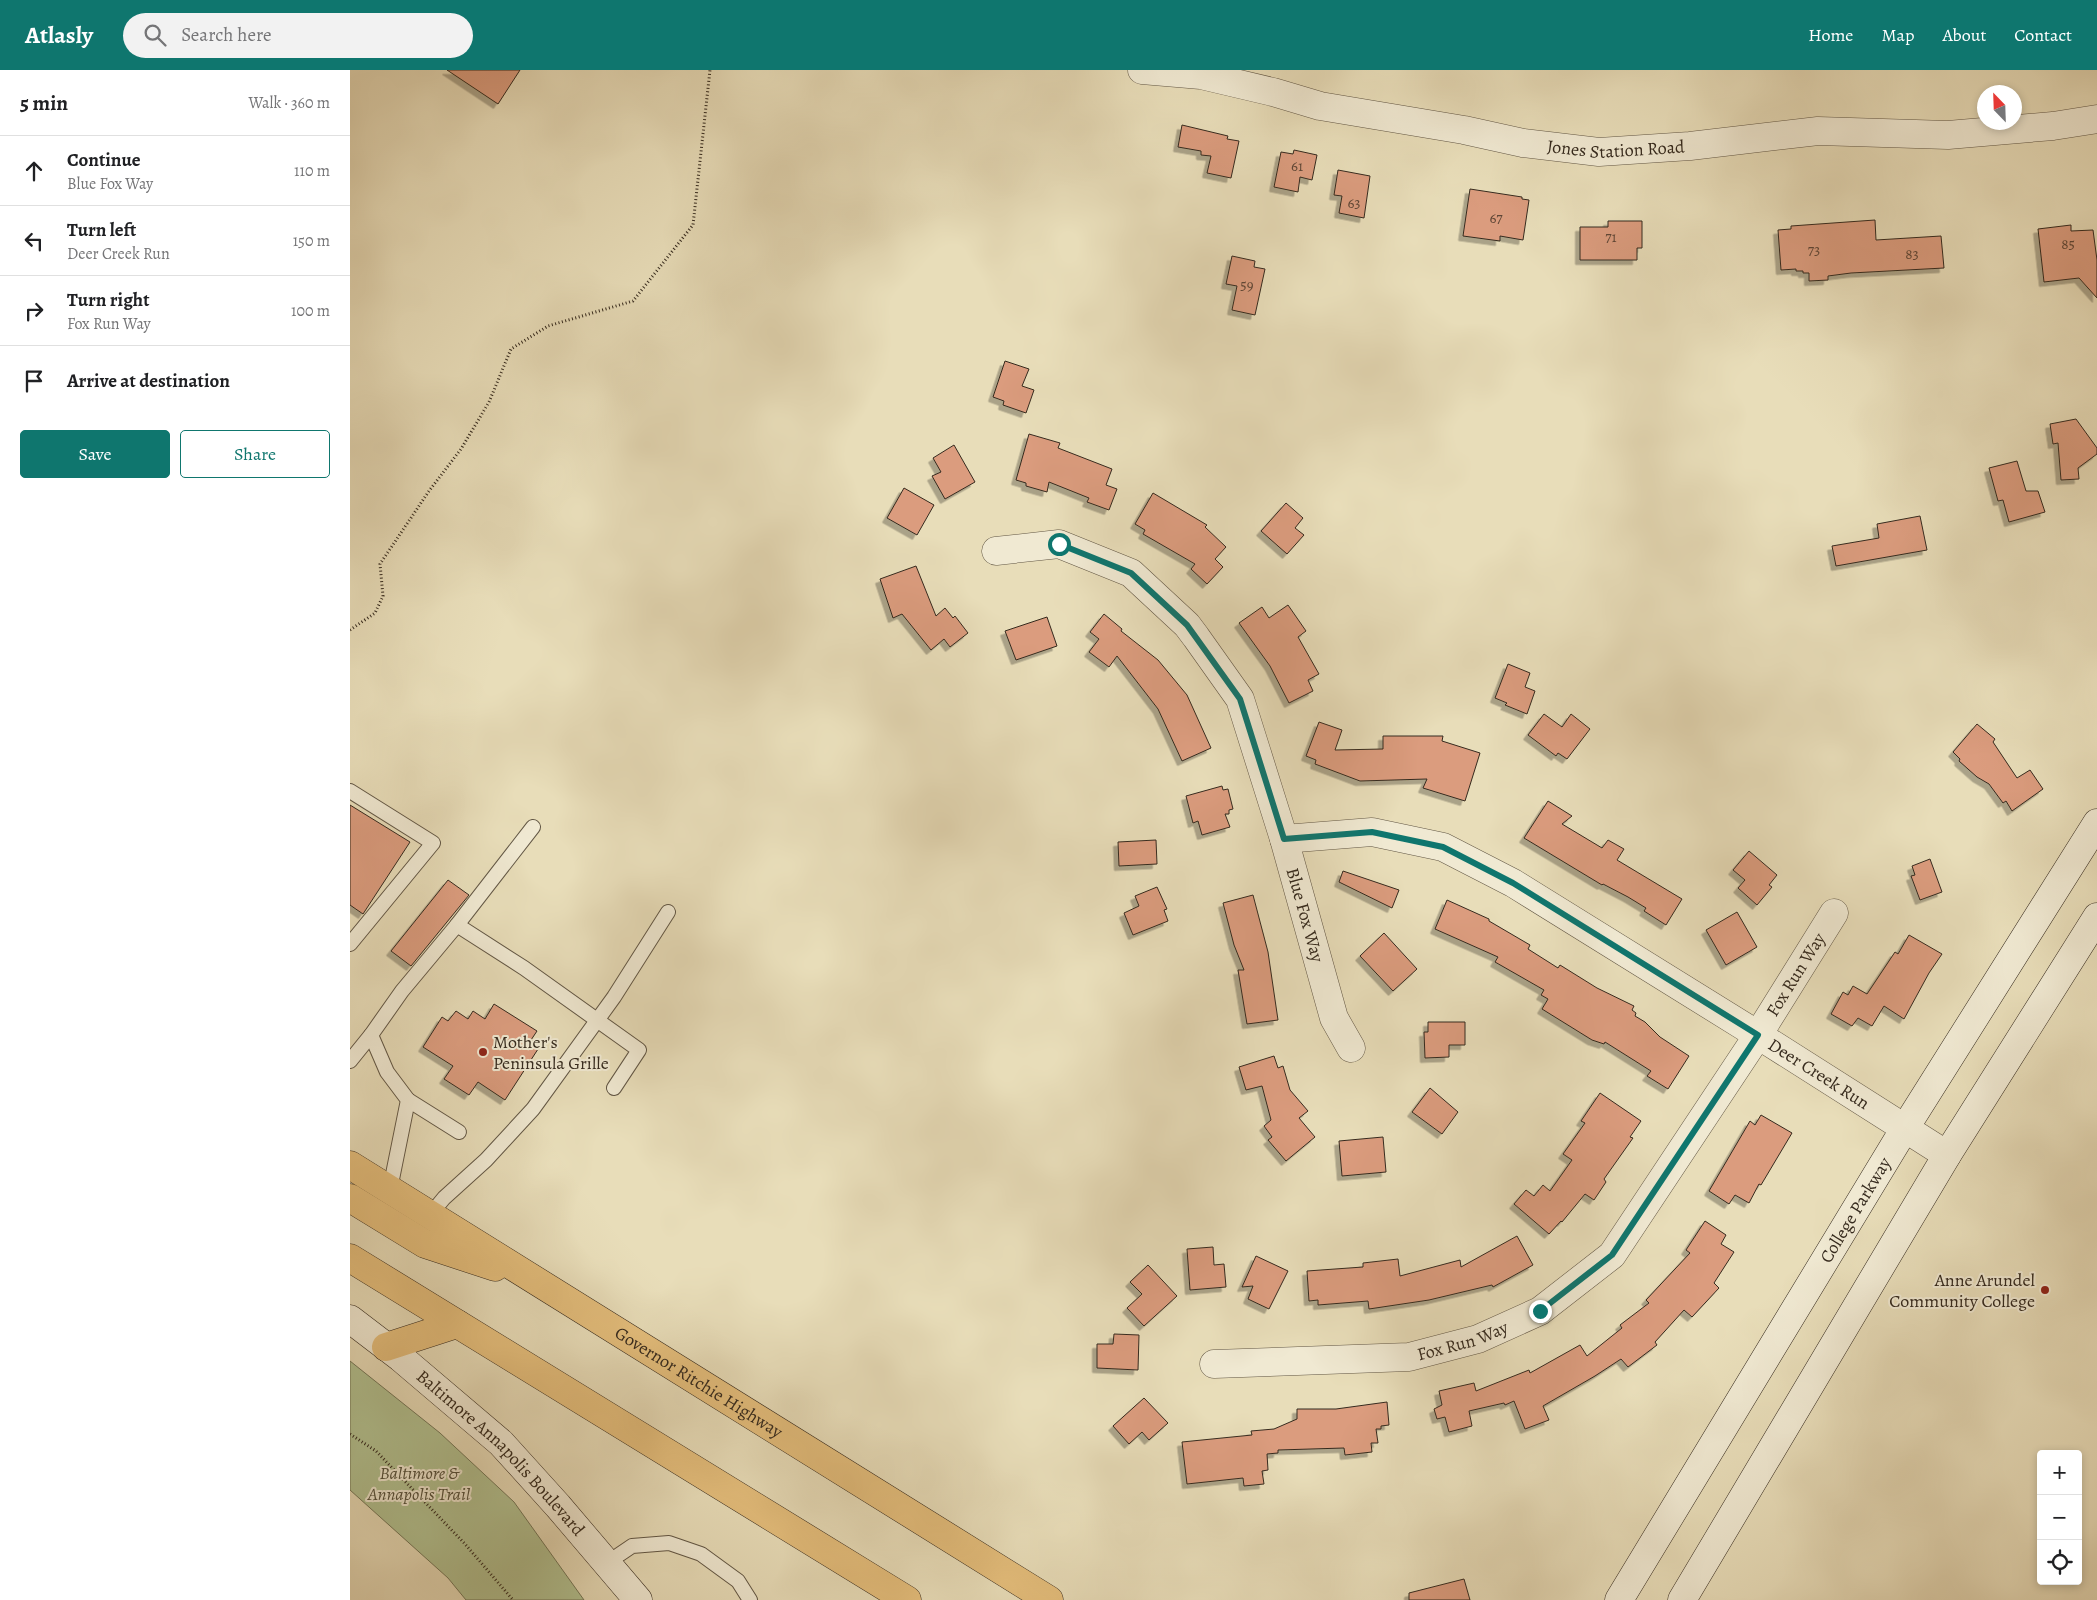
<!DOCTYPE html>
<html lang="en">
<head>
<meta charset="utf-8">
<style>
	body { margin:0; font-family:Alegreya,serif; background:#f2f2f2; color:#202124 }
	.controls { position:absolute; right:15px; bottom:15px; display:grid; overflow:hidden; border-radius:5px; box-shadow:0 2px 8px #0003 }
	.controls button { width:45px; height:45px; display:grid; place-items:center; padding:0; border:0; border-bottom:1px solid #e0e0e0; background:#fff; color:#202124; font:25px sans-serif }
	.compass { position:absolute; left:1627px; top:15px; width:45px; height:45px; border-radius:50%; background:#fff; box-shadow:0 2px 8px #0003; rotate:337deg }
	.stop { position:absolute; width:15px; height:15px; margin:-11px; border:4px solid #0f766e; border-radius:50%; background:#fff }
	.stop.end { background:#0f766e; border-color:#fff; box-shadow:0 1px 5px #0008 }
	.list { margin:0; padding:0; list-style:none }
	h2 { display:flex; justify-content:space-between; align-items:center; height:65px; margin:0; padding:0 20px; font-size:21px }
	h2 small { font-size:16px; font-weight:400; color:#757577 }
	.list li { display:grid; grid-template-columns:32px 1fr auto; gap:15px; align-items:center; box-sizing:border-box; height:70px; padding:0 20px; border-top:1px solid #e0e0e0 }
	.list b { display:block; font-size:19px; white-space:nowrap }
	.list p { margin:0; font-size:16px; white-space:nowrap; color:#757577 }
	.list em { font-size:16px; font-style:normal; color:#757577 }
	.actions { display:flex; gap:10px; padding:15px 20px }
	.actions a { flex:1; padding:11px 0; border:1px solid #0f766e; border-radius:5px; text-align:center; font-size:18px; color:#0f766e }
	.actions .main { background:#0f766e; color:#fff }
	.icon { flex:none; width:28px; height:28px; fill:none; stroke:currentColor; stroke-width:2; stroke-linecap:round; stroke-linejoin:round }
	.map { position:relative; flex:none; width:1747px; height:1530px; overflow:hidden }
	header { display:flex; align-items:center; gap:30px; box-sizing:border-box; height:70px; padding:0 25px; background:#0f766e; color:#fff }
	header strong { font-size:24px }
	nav { display:flex; gap:28px; margin-inline-start:auto; font-size:18px }
	.search { width:350px; height:45px; background:#f2f2f2; display:flex; align-items:center; gap:12px; box-sizing:border-box; padding:0 18px; border-radius:28px; color:#757577; font-size:19px }
	main { display:flex }
	aside { flex:1; background:#fff }
	.map>svg:first-child { display:block }
	.green { fill:#b2c292; stroke:#747658 }
	.building { fill:#db9c7e; stroke:#352a1e; filter:url(#shadow) }
	.lines { fill:none; stroke-linecap:round; stroke-linejoin:round }
	.lane-casing { stroke:#625745; stroke-width:16 }
	.street-casing { stroke:#625745; stroke-width:29 }
	.secondary-casing { stroke:#352a1e; stroke-width:29 }
	.highway-casing { stroke:#352a1e; stroke-width:29 }
	.path { stroke:#352a1e; stroke-width:3; stroke-dasharray:1 2.5; stroke-linecap:butt }
	.lane { stroke:#f0e9d2; stroke-width:14 }
	.street { stroke:#f0e9d2; stroke-width:28 }
	.secondary { stroke:#f0e9d2; stroke-width:28 }
	.highway { stroke:#e4be7c; stroke-width:28 }
	.route { stroke:#0f766e; stroke-width:6 }
	.poi-dot { fill:#8f2418; stroke:#f0e9d2; stroke-width:2 }
	.labels { text-anchor:middle; stroke-width:4; stroke-linejoin:round; paint-order:stroke }
	.number-label { font-size:15px; fill:#5e4636 }
	.street-label { font-size:18px; fill:#352a1e; stroke:#f0e9d2 }
	.poi-label { font-size:18px; fill:#352a1e; stroke:#f0e9d2; text-anchor:start }
	.park-label { font-size:18px; font-style:italic; fill:#54503b; stroke:#f0e9d2 }
</style>
</head>
<body>
<header>
<strong>Atlasly</strong>
<div class="search"><svg class="icon" aria-label="search" viewBox="0 0 24 24"><circle cx="10" cy="10" r="6"/><path d="M15 15l6 6"/></svg>Search here</div>
<nav><a>Home</a><a>Map</a><a>About</a><a>Contact</a></nav>
</header>
<main>
<aside>
<h2>5 min<small>Walk · 360 m</small></h2>
<ul class="list">
<li><svg class="icon" aria-label="ahead" viewBox="0 0 24 24"><path d="M12 20V5M6 11l6-6 6 6"/></svg><div><b>Continue</b><p>Blue Fox Way</p></div><em>110 m</em></li>
<li><svg class="icon" aria-label="left" viewBox="0 0 24 24"><path d="M17 20v-9H6M10 6l-5 5 5 5"/></svg><div><b>Turn left</b><p>Deer Creek Run</p></div><em>150 m</em></li>
<li><svg class="icon" aria-label="right" viewBox="0 0 24 24"><path d="M7 20v-9h11M14 6l5 5-5 5"/></svg><div><b>Turn right</b><p>Fox Run Way</p></div><em>100 m</em></li>
<li><svg class="icon" aria-label="arrive" viewBox="0 0 24 24"><path d="M6 21V4h12l-3 4 3 4H6"/></svg><div><b>Arrive at destination</b></div></li>
</ul>
<div class="actions"><a class="main">Save</a><a>Share</a></div>
</aside>
<div class="map">
<svg width="1747" height="1530" viewBox="0 0 1747 1530">
	<defs>
		<filter id="shadow"><feDropShadow dx="-4.5" dy="4.5" stdDeviation="0" flood-color="#0004"/></filter>
	</defs>
	<rect width="100%" height="100%" fill="#e8ddb9"/>
	<filter id="stains"><feTurbulence type="fractalNoise" baseFrequency=".004" numOctaves="4"/><feColorMatrix values="0 0 0 0 .2 0 0 0 0 .09 0 0 0 0 .02 0 0 0 .5 -.17"/></filter>
	<radialGradient id="worn" r=".72"><stop offset=".6" stop-color="#630" stop-opacity="0"/><stop offset="1" stop-color="#630" stop-opacity=".3"/></radialGradient>
	<!-- green -->
	<path class="green" d="M 0,1291 L 90,1363 L 164,1432 L 234,1530 L 116,1530 L 98,1508 L 0,1420 Z"/>
	<!-- building -->
	<g class="building">
		<path d="M 97,0 L 170,0 L 148,34 Z"/>
		<path d="M 832,55 L 878,66 L 877,69 L 889,71 L 881,108 L 857,103 L 861,86 L 851,85 L 851,81 L 828,77 Z"/>
		<path d="M 944,80 L 967,85 L 962,110 L 950,107 L 948,122 L 924,117 L 931,82 L 943,84 Z"/>
		<path d="M 988,100 L 1020,106 L 1014,148 L 989,143 L 992,126 L 984,125 Z"/>
		<path d="M 1120,119 L 1172,127 L 1172,129 L 1179,130 L 1173,170 L 1150,166 L 1150,171 L 1113,166 Z"/>
		<path d="M 1525,150 L 1526,170 L 1591,166 L 1594,198 L 1501,203 L 1478,206 L 1478,210 L 1459,211 L 1459,203 L 1453,203 L 1453,201 L 1446,201 L 1446,199 L 1431,200 L 1428,160 L 1441,159 L 1441,156 Z"/>
		<path d="M 1258,151 L 1292,151 L 1292,178 L 1287,178 L 1287,190 L 1230,190 L 1230,157 L 1258,157 Z"/>
		<path d="M 1721,155 L 1721,161 L 1743,160 L 1747,190 L 1747,228 L 1729,208 L 1694,212 L 1688,159 Z"/>
		<path d="M 882,186 L 905,191 L 904,197 L 915,199 L 905,245 L 882,240 L 887,216 L 876,214 Z"/>
		<path d="M 655,291 L 679,299 L 672,316 L 684,320 L 676,343 L 653,335 L 654,331 L 643,327 Z"/>
		<path d="M 1726,349 L 1747,378 L 1747,384 L 1728,398 L 1729,409 L 1711,410 L 1708,373 L 1703,374 L 1700,354 Z"/>
		<path d="M 679,364 L 710,373 L 708,378 L 762,399 L 756,415 L 767,419 L 759,440 L 737,432 L 739,428 L 699,412 L 697,422 L 676,416 L 676,413 L 666,410 Z"/>
		<path d="M 604,375 L 625,412 L 595,429 L 582,406 L 591,402 L 583,388 Z"/>
		<path d="M 1667,391 L 1676,421 L 1688,421 L 1695,442 L 1659,452 L 1653,430 L 1648,431 L 1639,398 Z"/>
		<path d="M 554,418 L 584,435 L 567,465 L 537,448 Z"/>
		<path d="M 803,423 L 857,455 L 855,457 L 876,477 L 865,489 L 873,497 L 857,514 L 841,499 L 845,494 L 793,464 L 795,460 L 785,454 Z"/>
		<path d="M 936,433 L 953,448 L 945,458 L 954,465 L 937,484 L 911,461 Z"/>
		<path d="M 1570,446 L 1577,480 L 1486,496 L 1482,476 L 1529,468 L 1527,454 Z"/>
		<path d="M 566,496 L 586,546 L 595,538 L 603,548 L 605,546 L 618,563 L 600,577 L 594,569 L 581,580 L 552,544 L 543,548 L 530,509 Z"/>
		<path d="M 938,535 L 956,561 L 948,567 L 969,604 L 958,610 L 963,621 L 939,633 L 920,596 L 889,553 L 912,537 L 919,548 Z"/>
		<path d="M 754,544 L 772,559 L 771,561 L 808,590 L 837,625 L 861,678 L 832,691 L 808,639 L 767,586 L 759,597 L 739,582 L 749,569 L 740,562 Z"/>
		<path d="M 697,547 L 707,576 L 666,590 L 655,561 Z"/>
		<path d="M 1158,594 L 1180,603 L 1175,617 L 1185,621 L 1177,644 L 1155,635 L 1157,633 L 1145,628 Z"/>
		<path d="M 1194,644 L 1212,657 L 1221,644 L 1240,659 L 1217,689 L 1208,683 L 1206,686 L 1178,665 Z"/>
		<path d="M 969,652 L 992,660 L 985,680 L 1033,679 L 1033,666 L 1093,666 L 1092,671 L 1130,683 L 1115,731 L 1073,718 L 1077,709 L 1010,711 L 965,694 L 966,690 L 956,686 Z"/>
		<path d="M 1627,654 L 1645,669 L 1643,672 L 1667,708 L 1680,700 L 1693,719 L 1662,741 L 1656,731 L 1653,733 L 1639,714 L 1627,707 L 1609,691 L 1610,689 L 1603,682 Z"/>
		<path d="M 872,716 L 873,720 L 878,719 L 883,739 L 879,740 L 879,744 L 875,744 L 880,757 L 852,765 L 848,751 L 843,753 L 836,726 Z"/>
		<path d="M 1198,731 L 1222,746 L 1212,754 L 1252,778 L 1258,770 L 1274,779 L 1267,790 L 1332,829 L 1316,855 L 1294,841 L 1296,838 L 1278,827 L 1253,814 L 1252,815 L 1174,768 Z"/>
		<path d="M 0,735 L 60,772 L 13,844 L 0,835 Z"/>
		<path d="M 806,770 L 807,794 L 769,796 L 768,772 Z"/>
		<path d="M 1399,781 L 1427,805 L 1419,815 L 1422,817 L 1407,835 L 1388,818 L 1395,810 L 1383,800 Z"/>
		<path d="M 1580,789 L 1592,822 L 1570,830 L 1561,806 L 1565,805 L 1562,796 Z"/>
		<path d="M 993,801 L 1049,820 L 1042,838 L 989,812 Z"/>
		<path d="M 98,810 L 119,825 L 61,896 L 41,881 Z"/>
		<path d="M 807,817 L 817,839 L 814,840 L 818,851 L 783,865 L 774,843 L 789,836 L 785,826 Z"/>
		<path d="M 903,825 L 918,882 L 928,950 L 897,954 L 888,900 L 894,900 L 884,875 L 873,833 Z"/>
		<path d="M 1097,830 L 1139,849 L 1139,851 L 1180,875 L 1178,879 L 1208,898 L 1210,895 L 1247,918 L 1284,936 L 1282,940 L 1286,943 L 1285,946 L 1295,952 L 1310,967 L 1339,986 L 1318,1019 L 1297,1006 L 1301,1001 L 1255,972 L 1254,974 L 1242,970 L 1192,939 L 1198,929 L 1191,925 L 1194,920 L 1145,892 L 1148,887 L 1085,859 Z"/>
		<path d="M 1387,842 L 1407,877 L 1376,895 L 1356,860 Z"/>
		<path d="M 1034,863 L 1067,899 L 1043,921 L 1010,886 Z"/>
		<path d="M 1559,865 L 1592,884 L 1579,903 L 1554,949 L 1534,936 L 1522,956 L 1508,948 L 1502,956 L 1481,944 L 1493,922 L 1498,925 L 1503,916 L 1517,924 L 1545,882 L 1548,884 Z"/>
		<path d="M 144,934 L 187,961 L 181,970 L 190,976 L 155,1030 L 128,1012 L 119,1025 L 94,1009 L 103,996 L 73,977 L 92,947 L 98,951 L 106,941 L 118,949 L 123,941 L 135,949 Z"/>
		<path d="M 1078,952 L 1115,952 L 1115,975 L 1099,975 L 1099,987 L 1075,988 L 1074,962 L 1078,962 Z"/>
		<path d="M 924,986 L 928,998 L 933,996 L 940,1020 L 958,1041 L 949,1048 L 965,1067 L 936,1091 L 918,1070 L 922,1067 L 914,1056 L 921,1050 L 912,1016 L 896,1020 L 889,997 Z"/>
		<path d="M 1080,1018 L 1108,1042 L 1092,1064 L 1062,1042 Z"/>
		<path d="M 1250,1023 L 1291,1051 L 1280,1067 L 1283,1068 L 1254,1109 L 1256,1112 L 1244,1130 L 1235,1124 L 1212,1152 L 1211,1151 L 1199,1164 L 1164,1134 L 1176,1120 L 1184,1126 L 1193,1115 L 1200,1121 L 1222,1090 L 1213,1084 L 1235,1053 L 1231,1051 Z"/>
		<path d="M 1411,1045 L 1442,1063 L 1411,1115 L 1409,1114 L 1399,1133 L 1385,1125 L 1379,1134 L 1359,1121 L 1400,1051 L 1405,1055 Z"/>
		<path d="M 1033,1067 L 1036,1102 L 992,1106 L 989,1071 Z"/>
		<path d="M 1355,1151 L 1376,1165 L 1371,1174 L 1384,1182 L 1364,1213 L 1369,1218 L 1342,1247 L 1334,1240 L 1305,1272 L 1307,1275 L 1278,1297 L 1271,1289 L 1245,1306 L 1193,1336 L 1199,1350 L 1175,1359 L 1164,1331 L 1155,1335 L 1154,1333 L 1119,1341 L 1122,1356 L 1099,1362 L 1095,1347 L 1087,1349 L 1084,1339 L 1092,1335 L 1089,1321 L 1124,1313 L 1126,1321 L 1179,1300 L 1180,1303 L 1230,1275 L 1237,1286 L 1272,1258 L 1270,1255 L 1299,1233 L 1296,1230 L 1340,1183 L 1336,1180 Z"/>
		<path d="M 1167,1166 L 1183,1195 L 1143,1217 L 1142,1215 L 1079,1230 L 1019,1239 L 1018,1231 L 968,1235 L 968,1230 L 959,1231 L 957,1201 L 1013,1197 L 1013,1193 L 1048,1189 L 1050,1206 L 1110,1190 L 1111,1197 Z"/>
		<path d="M 863,1177 L 864,1195 L 874,1194 L 876,1217 L 840,1220 L 837,1179 Z"/>
		<path d="M 906,1186 L 938,1201 L 919,1239 L 898,1229 L 903,1216 L 892,1217 Z"/>
		<path d="M 798,1195 L 827,1226 L 794,1256 L 777,1238 L 792,1224 L 780,1212 Z"/>
		<path d="M 764,1264 L 789,1265 L 788,1300 L 747,1298 L 747,1274 L 763,1274 Z"/>
		<path d="M 794,1328 L 818,1353 L 799,1370 L 792,1362 L 779,1374 L 763,1356 Z"/>
		<path d="M 1037,1332 L 1039,1355 L 1031,1356 L 1031,1359 L 1026,1359 L 1028,1373 L 1021,1373 L 1022,1382 L 995,1385 L 994,1378 L 928,1380 L 928,1383 L 917,1384 L 918,1400 L 912,1401 L 914,1414 L 894,1416 L 893,1408 L 837,1414 L 832,1372 L 902,1365 L 901,1361 L 924,1359 L 947,1349 L 947,1339 L 986,1339 Z"/>
		<path d="M 1114,1509 L 1120,1530 L 1059,1530 L 1059,1523 Z"/>
	</g>
	<g class="lines">
		<!-- lane casing -->
		<g class="lane-casing">
			<g id="lane">
				<path d="M 0,721 L 83,773 L 0,874"/>
				<path d="M 107,855 L 183,757"/>
				<path d="M 0,991 L 21,965"/>
				<path d="M 58,1030 L 109,1062"/>
				<path d="M 40,1119 L 58,1030 L 37,1002 L 21,965 L 52,921 L 107,855 L 174,898 L 289,980 L 264,1018"/>
				<path d="M 80,1145 L 94,1128 L 136,1090 L 183,1039 L 264,927 L 318,842"/>
				<path d="M 257,1493 L 282,1476 L 319,1473 L 351,1484 L 388,1511 L 400,1530"/>
			</g>
		</g>
		<!-- street casing -->
		<g class="street-casing">
			<g id="street">
				<path id="s1" d="M 792,0 L 851,5 L 923,22 L 970,36 L 1114,60 L 1173,73 L 1249,82 L 1340,76 L 1468,61 L 1598,65 L 1703,56 L 1747,49"/>
				<path id="s2" d="M 646,481 L 709,474 L 781,503 L 837,555 L 846,567 L 890,629 L 934,769 L 984,948 L 1001,978"/>
				<path id="s3" d="M 934,769 L 1022,762 L 1093,777 L 1163,813 L 1408,965 L 1597,1085"/>
				<path id="s4" d="M 864,1294 L 1059,1287 L 1128,1269 L 1190,1241 L 1262,1185 L 1408,965 L 1484,843"/>
			</g>
		</g>
		<!-- secondary casing -->
		<g class="secondary-casing">
			<g id="secondary">
				<path id="s5" d="M 0,1249 L 51,1288 L 151,1373 L 208,1436 L 288,1530"/>
				<path id="s6" d="M 1269,1530 L 1555,1058 L 1747,753"/>
				<path d="M 1332,1530 L 1597,1085 L 1747,847"/>
			</g>
		</g>
		<!-- highway casing -->
		<g class="highway-casing">
			<g id="highway">
				<path id="s7" d="M 0,1095 L 699,1530"/>
				<path d="M 0,1128 L 75,1174 L 145,1197"/>
				<path d="M 0,1188 L 557,1530"/>
				<path d="M 36,1277 L 107,1254"/>
			</g>
		</g>
		<!-- path -->
		<g class="path">
			<path d="M 0,560 L 25,543 L 33,526 L 30,494 L 79,421 L 111,379 L 139,332 L 161,279 L 198,256 L 283,231 L 343,155 L 360,0"/>
			<path d="M 0,1364 L 26,1381 L 115,1474 L 163,1530"/>
		</g>
		<!-- lane -->
		<use href="#lane" class="lane"/>
		<!-- street -->
		<use href="#street" class="street"/>
		<!-- secondary -->
		<use href="#secondary" class="secondary"/>
		<!-- highway -->
		<use href="#highway" class="highway"/>
	</g>
	<g class="lines">
		<!-- route -->
		<path class="route" d="M 709,474 L 781,503 L 837,555 L 890,629 L 934,769 L 1022,762 L 1093,777 L 1163,813 L 1408,965 L 1262,1185 L 1190,1241"/>
	</g>
	<!-- markers -->
	<g class="poi-dot">
		<circle cx="133" cy="982" r="5"/>
		<circle cx="1695" cy="1220" r="5"/>
	</g>
	<g class="labels">
		<!-- number labels -->
		<g class="number-label">
			<text x="947" y="101">61</text>
			<text x="1004" y="138">63</text>
			<text x="1146" y="153">67</text>
			<text x="1261" y="172">71</text>
			<text x="1718" y="179">85</text>
			<text x="1464" y="185">73</text>
			<text x="1562" y="189">83</text>
			<text x="897" y="220">59</text>
		</g>
		<!-- street labels -->
		<g class="street-label">
			<text dy="6" stroke="none"><textPath href="#s1" startOffset="482">Jones Station Road</textPath></text>
			<text dy="6" stroke="none"><textPath href="#s2" startOffset="534">Blue Fox Way</textPath></text>
			<text dy="6" stroke="none"><textPath href="#s4" startOffset="761">Fox Run Way</textPath></text>
			<text dy="6" stroke="none"><textPath href="#s3" startOffset="600">Deer Creek Run</textPath></text>
			<text dy="6" stroke="none"><textPath href="#s6" startOffset="456">College Parkway</textPath></text>
			<text dy="6" stroke="none"><textPath href="#s4" startOffset="251">Fox Run Way</textPath></text>
			<text dy="6" stroke="none"><textPath href="#s7" startOffset="411">Governor Ritchie Highway</textPath></text>
			<text dy="6" stroke="none"><textPath href="#s5" startOffset="202">Baltimore Annapolis Boulevard</textPath></text>
		</g>
		<!-- poi labels -->
		<g class="poi-label">
			<text x="143" y="978">Mother's<tspan x="143" dy="21">Peninsula Grille</tspan></text>
			<text x="1685" y="1216" text-anchor="end">Anne Arundel<tspan x="1685" dy="21">Community College</tspan></text>
		</g>
		<!-- park labels -->
		<g class="park-label">
			<text x="69" y="1409">Baltimore &amp;<tspan x="69" dy="21">Annapolis Trail</tspan></text>
		</g>
	</g>
	<rect width="100%" height="100%" filter="url(#stains)"/>
	<rect width="100%" height="100%" fill="url(#worn)"/>
</svg>
<div class="controls">
<button>+</button>
<button>−</button>
<button><svg class="icon" aria-label="locate" viewBox="0 0 24 24"><circle cx="12" cy="12" r="6"/><path d="M12 2v4M12 18v4M2 12h4M18 12h4"/></svg></button>
</div>
<svg class="compass" viewBox="-18 -18 36 36"><path d="M0-13l5 13h-10z" fill="#e53935"/><path d="M0 13l5-13h-10z" fill="#757577"/></svg>
<div class="stop" style="left:709px;top:474px"></div>
<div class="stop end" style="left:1190px;top:1241px"></div>
</div>
</main>
</body>
</html>
